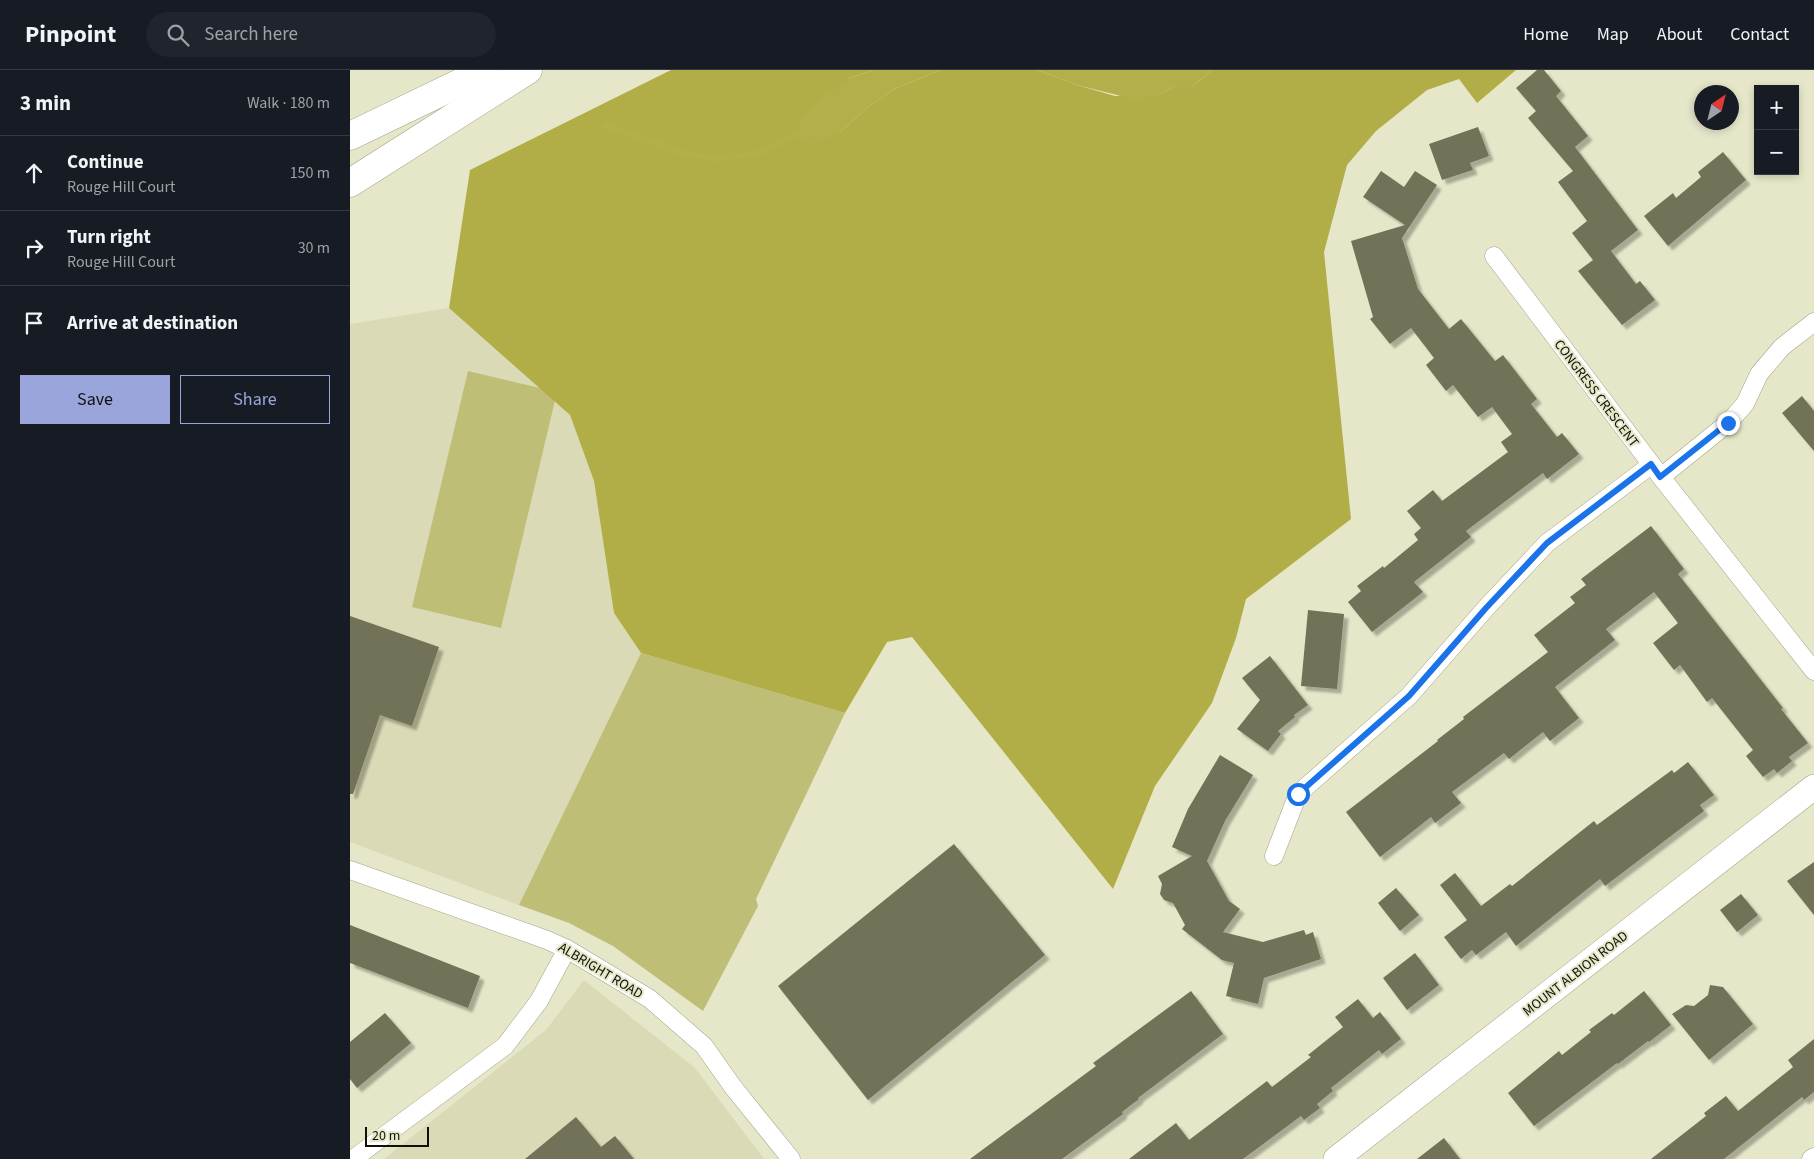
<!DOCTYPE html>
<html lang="en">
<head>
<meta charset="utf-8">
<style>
	body { margin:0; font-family:"Source Sans 3",sans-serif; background:#20242c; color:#f1f3f6 }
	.controls { position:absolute; right:15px; top:15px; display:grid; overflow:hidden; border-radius:0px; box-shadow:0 2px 8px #0003 }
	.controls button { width:45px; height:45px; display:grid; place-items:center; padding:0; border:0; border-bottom:1px solid #363941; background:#171b24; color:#f1f3f6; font:25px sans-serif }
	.compass { position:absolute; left:1344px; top:15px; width:45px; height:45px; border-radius:50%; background:#171b24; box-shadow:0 2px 8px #0003; rotate:35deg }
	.scale { position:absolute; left:15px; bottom:12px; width:64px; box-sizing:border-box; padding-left:5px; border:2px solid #101007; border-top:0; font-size:14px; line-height:18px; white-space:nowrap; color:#101007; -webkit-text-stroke:4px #e6e6c9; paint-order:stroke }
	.stop { position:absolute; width:15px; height:15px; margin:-11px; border:4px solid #1a73e8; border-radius:50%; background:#fff }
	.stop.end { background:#1a73e8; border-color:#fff; box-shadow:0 1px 5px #0008 }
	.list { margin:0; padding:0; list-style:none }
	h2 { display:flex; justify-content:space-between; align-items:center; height:65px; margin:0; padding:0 20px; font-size:21px }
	h2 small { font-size:16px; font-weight:400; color:#9ea1a6 }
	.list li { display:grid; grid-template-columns:32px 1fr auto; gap:15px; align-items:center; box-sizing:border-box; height:75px; padding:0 20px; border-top:1px solid #363941 }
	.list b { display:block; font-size:19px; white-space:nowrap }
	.list p { margin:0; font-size:16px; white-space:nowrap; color:#9ea1a6 }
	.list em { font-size:16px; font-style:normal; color:#9ea1a6 }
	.actions { display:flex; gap:10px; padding:15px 20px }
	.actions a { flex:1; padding:11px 0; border:1px solid #9aa6db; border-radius:0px; text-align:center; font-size:18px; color:#9aa6db }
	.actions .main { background:#9aa6db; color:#111 }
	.icon { flex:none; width:28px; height:28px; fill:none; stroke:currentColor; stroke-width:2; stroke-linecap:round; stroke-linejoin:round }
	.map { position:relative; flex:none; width:1464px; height:1089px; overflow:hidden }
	header { display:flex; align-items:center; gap:30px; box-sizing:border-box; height:70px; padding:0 25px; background:#171b24; border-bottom:1px solid #363941 }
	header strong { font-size:24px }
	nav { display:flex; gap:28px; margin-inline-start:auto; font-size:18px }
	.search { width:350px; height:45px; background:#20242c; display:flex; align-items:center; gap:12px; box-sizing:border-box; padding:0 18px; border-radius:28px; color:#9ea1a6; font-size:19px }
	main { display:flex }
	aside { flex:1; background:#171b24 }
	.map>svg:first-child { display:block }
	.built { fill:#dadab6 }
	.green { fill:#bfbe76 }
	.forest { fill:#b1ae48 }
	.water { fill:#b3b04b }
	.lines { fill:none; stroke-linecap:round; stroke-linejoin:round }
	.stream { stroke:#b3b04b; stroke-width:6 }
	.building { fill:#727258; filter:url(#shadow) }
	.street-casing { stroke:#a4a589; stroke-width:19 }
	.secondary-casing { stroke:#a4a589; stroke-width:26 }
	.highway-casing { stroke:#a4a589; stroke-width:29 }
	.street { stroke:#fff; stroke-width:18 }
	.secondary { stroke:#fff; stroke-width:25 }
	.highway { stroke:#fff; stroke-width:28 }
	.route { stroke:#1a73e8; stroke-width:6 }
	.labels { text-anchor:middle; stroke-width:4; stroke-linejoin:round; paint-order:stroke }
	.street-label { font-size:14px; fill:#101007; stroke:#e6e6c9 }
</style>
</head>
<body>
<header>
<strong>Pinpoint</strong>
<div class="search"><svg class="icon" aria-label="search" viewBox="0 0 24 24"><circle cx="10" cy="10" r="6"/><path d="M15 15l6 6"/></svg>Search here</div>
<nav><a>Home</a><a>Map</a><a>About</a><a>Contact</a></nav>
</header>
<main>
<aside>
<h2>3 min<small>Walk · 180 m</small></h2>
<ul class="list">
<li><svg class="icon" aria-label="ahead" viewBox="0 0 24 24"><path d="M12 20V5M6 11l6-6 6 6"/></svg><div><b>Continue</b><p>Rouge Hill Court</p></div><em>150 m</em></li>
<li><svg class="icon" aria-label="right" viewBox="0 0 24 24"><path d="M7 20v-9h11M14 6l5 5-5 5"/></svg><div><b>Turn right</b><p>Rouge Hill Court</p></div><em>30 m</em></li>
<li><svg class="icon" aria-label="arrive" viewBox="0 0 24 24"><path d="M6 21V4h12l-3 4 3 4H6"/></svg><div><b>Arrive at destination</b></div></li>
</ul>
<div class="actions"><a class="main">Save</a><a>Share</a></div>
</aside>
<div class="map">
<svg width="1464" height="1089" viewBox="0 0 1464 1089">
	<defs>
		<filter id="shadow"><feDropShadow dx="4.5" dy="4.5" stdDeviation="1" flood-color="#0004"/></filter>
	</defs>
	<rect width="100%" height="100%" fill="#e6e6c9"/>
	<!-- built -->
	<g class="built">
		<path d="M 99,238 L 220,345 L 244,411 L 264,543 L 291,583 L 169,835 L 0,772 L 0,254 Z"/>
		<path d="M 234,910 L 345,998 L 414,1089 L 34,1089 L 196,960 Z"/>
	</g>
	<!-- green -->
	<g class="green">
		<path d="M 118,301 L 207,322 L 151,558 L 62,537 Z"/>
		<path d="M 291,583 L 495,643 L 406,829 L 408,836 L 353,941 L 263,876 L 219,853 L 169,835 Z"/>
	</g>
	<!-- forest -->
	<path class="forest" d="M 321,0 L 523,0 L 499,8 L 490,62 L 517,38 L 544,19 L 591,0 L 687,0 L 727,15 L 765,26 L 809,24 L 825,17 L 842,17 L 862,0 L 1166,0 L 1127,33 L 1109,9 L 1077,20 L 1026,61 L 997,95 L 974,182 L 1001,449 L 896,529 L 886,568 L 862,633 L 805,716 L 763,819 L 562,567 L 537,572 L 495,643 L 291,583 L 264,543 L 244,411 L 220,345 L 99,238 L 120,100 Z"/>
	<!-- water -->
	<g class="water">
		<path d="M 523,0 L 591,0 L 544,19 L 517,38 L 490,62 L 465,74 L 449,67 L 449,50 L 465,33 L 499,8 Z"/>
		<path d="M 687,0 L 862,0 L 842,17 L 825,17 L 809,24 L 787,30 L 727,15 Z"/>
	</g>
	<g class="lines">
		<!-- stream -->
		<path class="stream" d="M 256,56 L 334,83 L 364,89 L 409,83 L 456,59"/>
	</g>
	<!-- building -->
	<g class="building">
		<path d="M 1187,0 L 1194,0 L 1211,21 L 1206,26 L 1238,66 L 1225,77 L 1288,160 L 1261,181 L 1286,214 L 1290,211 L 1305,230 L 1272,255 L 1228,201 L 1243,190 L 1222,163 L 1237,151 L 1208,112 L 1223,101 L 1178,48 L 1186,41 L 1166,18 Z"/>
		<path d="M 1128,57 L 1139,86 L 1120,93 L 1123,100 L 1092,110 L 1079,74 Z"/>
		<path d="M 1373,82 L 1396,110 L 1318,176 L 1294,146 L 1323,123 L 1326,128 L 1351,107 L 1348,102 Z"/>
		<path d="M 1031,101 L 1054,117 L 1065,101 L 1087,115 L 1052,168 L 1068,219 L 1099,259 L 1111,249 L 1145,291 L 1153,285 L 1187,329 L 1181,334 L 1207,367 L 1212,363 L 1229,384 L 1197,409 L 1193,403 L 1116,461 L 1121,467 L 1064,512 L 1073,522 L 1022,562 L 998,532 L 1011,521 L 1007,516 L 1033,496 L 1034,498 L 1068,470 L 1064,464 L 1071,458 L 1057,441 L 1083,420 L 1092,431 L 1158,382 L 1151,372 L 1162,364 L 1142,337 L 1128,347 L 1103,315 L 1096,321 L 1076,295 L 1084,288 L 1061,258 L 1040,274 L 1020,249 L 1023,247 L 1001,171 L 1055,155 L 1013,127 Z"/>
		<path d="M 1452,326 L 1464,341 L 1464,381 L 1432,343 Z"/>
		<path d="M 1301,456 L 1334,499 L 1328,504 L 1433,638 L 1431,639 L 1458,673 L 1439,687 L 1442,691 L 1427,703 L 1424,699 L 1413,707 L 1396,686 L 1403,680 L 1362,628 L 1357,632 L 1330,595 L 1324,600 L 1303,573 L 1328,553 L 1304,522 L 1256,559 L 1265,570 L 1205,617 L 1229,648 L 1200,671 L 1193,662 L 1159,689 L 1154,683 L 1102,722 L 1111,733 L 1085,753 L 1081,747 L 1030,787 L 996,742 L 1088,671 L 1087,670 L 1114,649 L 1113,647 L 1198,582 L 1184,565 L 1225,533 L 1220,527 L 1236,515 L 1231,509 Z"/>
		<path d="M 958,540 L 994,544 L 987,619 L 951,616 Z"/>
		<path d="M 0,546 L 89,577 L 62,656 L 30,645 L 3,724 L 0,724 Z"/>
		<path d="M 920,586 L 958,635 L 944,645 L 945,647 L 928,661 L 931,664 L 918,681 L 887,659 L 910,630 L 892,608 Z"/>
		<path d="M 870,685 L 903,705 L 875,751 L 857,791 L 879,831 L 890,839 L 873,862 L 913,872 L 954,860 L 956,865 L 963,862 L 971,889 L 914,908 L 908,934 L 876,926 L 884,893 L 872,890 L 832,859 L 835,855 L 823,833 L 814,830 L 810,824 L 812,814 L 808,806 L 842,786 L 822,777 L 838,739 Z"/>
		<path d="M 1338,692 L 1364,725 L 1350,735 L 1354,741 L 1255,816 L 1250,809 L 1166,876 L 1156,862 L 1126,885 L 1122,880 L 1111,889 L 1094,867 L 1117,850 L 1090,815 L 1105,803 L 1131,836 L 1160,814 L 1162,816 L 1244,751 L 1247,755 L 1322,700 L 1324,703 Z"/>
		<path d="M 604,774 L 695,885 L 518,1030 L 428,916 Z"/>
		<path d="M 1464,792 L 1464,845 L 1437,811 Z"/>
		<path d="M 1046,818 L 1069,845 L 1050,861 L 1028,833 Z"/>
		<path d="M 1391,824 L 1408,845 L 1387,862 L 1370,840 Z"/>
		<path d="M 0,855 L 130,906 L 118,938 L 0,893 Z"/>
		<path d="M 1065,883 L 1089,915 L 1057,940 L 1033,908 Z"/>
		<path d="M 1360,915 L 1373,917 L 1403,954 L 1359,990 L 1322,944 L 1336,935 L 1344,936 L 1358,925 Z"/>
		<path d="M 841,921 L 873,964 L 788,1028 L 789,1029 L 772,1042 L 773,1044 L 712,1089 L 620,1089 L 746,996 L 743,993 Z"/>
		<path d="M 1294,921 L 1321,955 L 1299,972 L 1298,971 L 1268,994 L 1267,993 L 1184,1056 L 1158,1023 L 1209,981 L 1212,985 L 1241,962 L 1239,960 L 1262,943 L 1264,945 Z"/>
		<path d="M 1008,929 L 1023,948 L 1030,942 L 1051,969 L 1032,984 L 1029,980 L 981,1018 L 983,1021 L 967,1034 L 970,1038 L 954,1050 L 951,1046 L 893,1089 L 779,1089 L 826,1053 L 839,1070 L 917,1011 L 922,1017 L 961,987 L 958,985 L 993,957 L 985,947 Z"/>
		<path d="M 35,943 L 61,973 L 7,1018 L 0,1009 L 0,972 Z"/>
		<path d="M 1464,969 L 1464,1022 L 1454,1030 L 1452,1027 L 1374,1089 L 1301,1089 L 1356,1046 L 1354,1043 L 1376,1026 L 1388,1041 L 1443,997 L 1438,990 Z"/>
		<path d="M 226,1047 L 251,1077 L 265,1066 L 284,1089 L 175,1089 Z"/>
		<path d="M 1094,1068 L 1110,1089 L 1067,1089 Z"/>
	</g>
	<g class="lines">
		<!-- street casing -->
		<g class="street-casing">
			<g id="street">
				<path d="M 1144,186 L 1311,407 L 1464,601"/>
				<path d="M 1311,407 L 1378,353 L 1395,334 L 1409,304 L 1432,277 L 1464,252"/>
				<path d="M 924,786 L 948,724 L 1059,626 L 1136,538 L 1197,473 L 1301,395"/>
				<path d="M 0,800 L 197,870 L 217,879 L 300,929 L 354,976 L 383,1017 L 441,1089"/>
				<path d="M 3,1089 L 155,976 L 189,931 L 217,879"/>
				<path d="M 1461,1089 L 1464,1087"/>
			</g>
		</g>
		<!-- secondary casing -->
		<g class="secondary-casing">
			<path id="secondary" d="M 986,1089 L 1464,717"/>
		</g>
		<!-- highway casing -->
		<g class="highway-casing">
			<g id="highway">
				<path d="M 0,66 L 137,0"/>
				<path d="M 0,113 L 178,0"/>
			</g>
		</g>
		<!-- street -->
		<use href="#street" class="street"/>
		<!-- secondary -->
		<use href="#secondary" class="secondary"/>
		<!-- highway -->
		<use href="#highway" class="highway"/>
	</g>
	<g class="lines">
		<!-- route -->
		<path class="route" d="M 948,724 L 1059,626 L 1136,538 L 1197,473 L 1301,394 L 1310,407 L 1378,353"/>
	</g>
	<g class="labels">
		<!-- street labels -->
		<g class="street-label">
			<text transform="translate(1247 323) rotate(53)" y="5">CONGRESS CRESCENT</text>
			<text transform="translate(251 900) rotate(31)" y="5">ALBRIGHT ROAD</text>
			<text transform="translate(1225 903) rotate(-38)" y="5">MOUNT ALBION ROAD</text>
		</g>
	</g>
</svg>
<div class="controls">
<button>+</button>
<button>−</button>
</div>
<svg class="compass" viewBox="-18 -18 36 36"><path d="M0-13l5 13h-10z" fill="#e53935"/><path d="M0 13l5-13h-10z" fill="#9ea1a6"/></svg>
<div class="scale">20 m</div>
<div class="stop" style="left:948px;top:724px"></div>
<div class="stop end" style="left:1378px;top:353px"></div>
</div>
</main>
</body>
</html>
